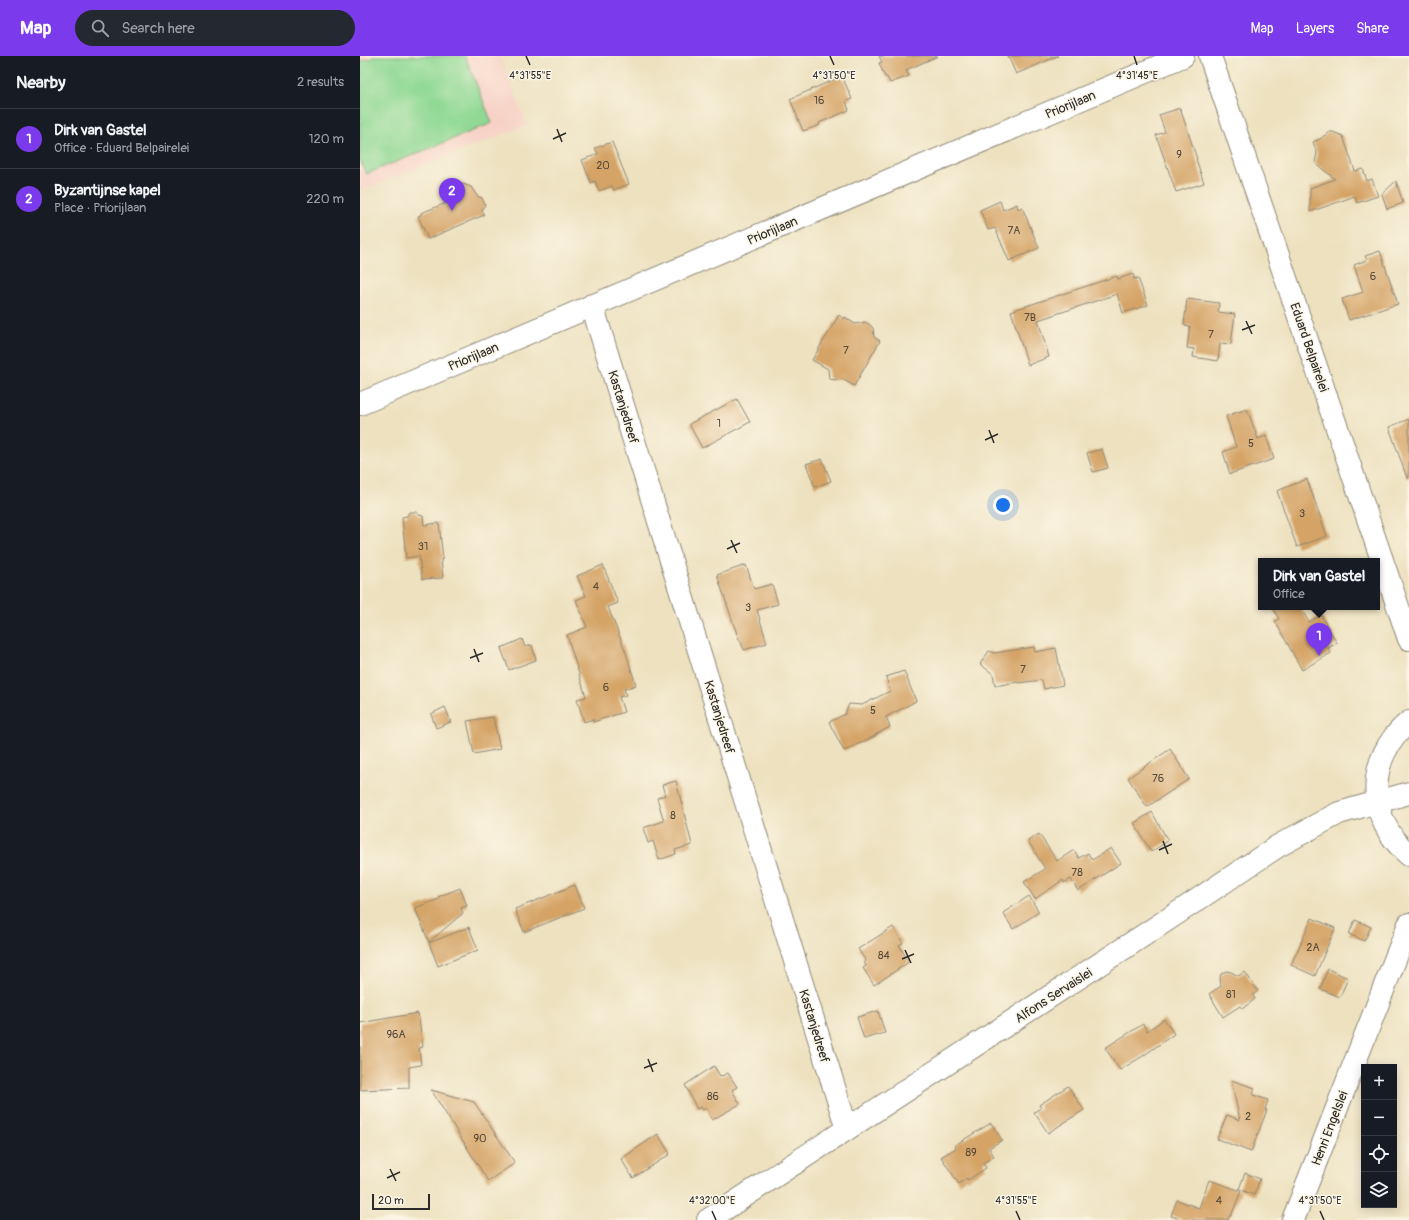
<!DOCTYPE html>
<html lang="en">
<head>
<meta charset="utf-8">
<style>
	body { margin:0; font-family:Pangolin,sans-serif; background:#242831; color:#f1f3f6 }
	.controls { position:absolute; right:12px; bottom:12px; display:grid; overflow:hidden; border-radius:0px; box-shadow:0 2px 10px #0003 }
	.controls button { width:36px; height:36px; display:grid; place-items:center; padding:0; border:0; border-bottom:1px solid #363941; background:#171b24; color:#f1f3f6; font:20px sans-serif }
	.scale { position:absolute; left:12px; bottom:10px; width:58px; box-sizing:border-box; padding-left:4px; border:2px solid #2b2b2b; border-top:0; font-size:11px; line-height:14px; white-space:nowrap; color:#2b2b2b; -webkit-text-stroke:3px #fcf5e5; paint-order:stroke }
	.you { position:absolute; left:643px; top:449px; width:14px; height:14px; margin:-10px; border:3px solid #fff; border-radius:50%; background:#1a73e8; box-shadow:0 0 0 6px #1a73e833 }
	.badge { display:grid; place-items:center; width:26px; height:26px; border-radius:50%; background:#7c3aed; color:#fff; font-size:13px; font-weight:700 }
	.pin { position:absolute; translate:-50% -33px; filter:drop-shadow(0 1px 2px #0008) }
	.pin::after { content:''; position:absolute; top:21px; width:14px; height:12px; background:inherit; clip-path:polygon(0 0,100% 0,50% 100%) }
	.popup { position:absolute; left:898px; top:502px; width:122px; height:52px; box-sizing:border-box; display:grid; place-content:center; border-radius:0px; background:#171b24; filter:drop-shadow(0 1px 3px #0005); font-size:13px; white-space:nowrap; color:#9ea1a6 }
	.popup b { font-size:15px; color:#f1f3f6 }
	.popup::after { content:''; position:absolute; left:50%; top:100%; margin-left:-8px; border:8px solid transparent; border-top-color:#171b24 }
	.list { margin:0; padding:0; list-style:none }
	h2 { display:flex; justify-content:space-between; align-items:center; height:52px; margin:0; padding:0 16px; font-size:17px }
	h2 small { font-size:13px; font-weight:400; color:#9ea1a6 }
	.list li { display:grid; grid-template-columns:26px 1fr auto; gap:12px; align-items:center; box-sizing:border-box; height:60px; padding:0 16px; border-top:1px solid #363941 }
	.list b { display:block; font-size:15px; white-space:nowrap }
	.list p { margin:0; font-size:13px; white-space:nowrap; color:#9ea1a6 }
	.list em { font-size:13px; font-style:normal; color:#9ea1a6 }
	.icon { flex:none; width:22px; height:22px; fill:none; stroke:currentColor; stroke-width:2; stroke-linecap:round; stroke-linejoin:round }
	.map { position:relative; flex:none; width:1049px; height:1164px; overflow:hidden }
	header { display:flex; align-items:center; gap:24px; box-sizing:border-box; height:56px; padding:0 20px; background:#7c3aed; color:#fff }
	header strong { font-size:19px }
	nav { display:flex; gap:22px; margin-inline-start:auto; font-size:14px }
	.search { width:280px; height:36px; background:#242831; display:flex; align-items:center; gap:10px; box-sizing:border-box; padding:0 14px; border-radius:22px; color:#9ea1a6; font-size:15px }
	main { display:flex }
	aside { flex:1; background:#171b24 }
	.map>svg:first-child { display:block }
	.built { fill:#f7d1c6 }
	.park { fill:#90d994; stroke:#5e8260 }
	.building { fill:#d4a365 }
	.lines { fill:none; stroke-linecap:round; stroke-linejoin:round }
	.minor-casing { stroke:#8c8675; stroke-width:24 }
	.minor { stroke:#fff; stroke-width:22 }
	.ticks { fill:none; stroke:#2b2b2b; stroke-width:1.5 }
	.labels { text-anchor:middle; stroke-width:3; stroke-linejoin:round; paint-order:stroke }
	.number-label { font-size:11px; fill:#55493a }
	.street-label { font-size:13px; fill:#2b2b2b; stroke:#fcf5e5 }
	.ticks-label { font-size:10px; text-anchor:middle; fill:#2b2b2b; stroke:#fcf5e5; stroke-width:3; stroke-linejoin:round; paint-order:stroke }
</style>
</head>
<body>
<header>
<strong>Map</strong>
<div class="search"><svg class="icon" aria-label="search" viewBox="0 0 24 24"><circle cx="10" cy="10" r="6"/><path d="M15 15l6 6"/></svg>Search here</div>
<nav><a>Map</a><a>Layers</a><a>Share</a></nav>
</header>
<main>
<aside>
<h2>Nearby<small>2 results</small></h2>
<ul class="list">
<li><span class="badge">1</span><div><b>Dirk van Gastel</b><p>Office · Eduard Belpairelei</p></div><em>120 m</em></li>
<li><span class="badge">2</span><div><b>Byzantijnse kapel</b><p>Place · Priorijlaan</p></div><em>220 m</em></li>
</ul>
</aside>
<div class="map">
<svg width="1049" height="1164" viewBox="0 0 1049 1164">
	<rect width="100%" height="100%" fill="#fcf5e5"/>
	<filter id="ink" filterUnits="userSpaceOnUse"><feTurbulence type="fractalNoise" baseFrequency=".025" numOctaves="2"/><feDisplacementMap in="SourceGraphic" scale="8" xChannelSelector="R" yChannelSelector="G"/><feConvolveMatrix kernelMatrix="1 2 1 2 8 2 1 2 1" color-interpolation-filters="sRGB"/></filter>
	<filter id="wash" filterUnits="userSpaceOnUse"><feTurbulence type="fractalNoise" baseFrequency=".012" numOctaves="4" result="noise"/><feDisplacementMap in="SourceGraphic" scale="16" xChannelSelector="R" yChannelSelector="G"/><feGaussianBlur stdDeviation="0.9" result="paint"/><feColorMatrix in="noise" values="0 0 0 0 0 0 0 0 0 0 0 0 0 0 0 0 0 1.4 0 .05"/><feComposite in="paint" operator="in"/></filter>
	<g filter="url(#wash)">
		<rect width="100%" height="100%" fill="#ede1bf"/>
		<!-- built -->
		<path class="built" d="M 0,0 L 140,0 L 167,69 L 0,135 Z"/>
		<!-- park -->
		<path class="park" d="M 16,0 L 105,0 L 132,67 L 6,118 L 0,103 L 0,6 Z"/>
		<g id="blocks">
			<!-- building -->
			<g class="building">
				<path d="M 519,0 L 578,0 L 546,14 L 549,20 L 530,27 L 527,21 L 525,21 L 519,7 L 522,6 Z"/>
				<path d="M 648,0 L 698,0 L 656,18 Z"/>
				<path d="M 482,20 L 492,43 L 486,45 L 489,54 L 459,67 L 460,69 L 443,75 L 430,43 Z"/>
				<path d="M 820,52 L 837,103 L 836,103 L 844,127 L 816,136 L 796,79 L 805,76 L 799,59 Z"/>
				<path d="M 969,76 L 973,76 L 983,80 L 995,115 L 1003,113 L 1007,125 L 1012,123 L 1018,140 L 997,147 L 995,140 L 950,156 L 950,132 L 975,123 L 955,107 L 957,97 L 953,86 L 960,83 Z"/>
				<path d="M 252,86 L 269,128 L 254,134 L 252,130 L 239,135 L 235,125 L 231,127 L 222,104 L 238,98 L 235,92 Z"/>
				<path d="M 1036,125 L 1043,147 L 1027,153 L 1022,138 Z"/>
				<path d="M 103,128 L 111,131 L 117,140 L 122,142 L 125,149 L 122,154 L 124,159 L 68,183 L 58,160 L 61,159 L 61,157 L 96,143 L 97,132 Z"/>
				<path d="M 640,145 L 643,154 L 657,148 L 658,153 L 662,151 L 679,192 L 649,205 L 635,172 L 628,174 L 620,154 Z"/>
				<path d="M 1020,195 L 1038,248 L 989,264 L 982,243 L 1003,236 L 994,209 L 1007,204 L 1005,200 Z"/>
				<path d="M 773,218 L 774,223 L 778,222 L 788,249 L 763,257 L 757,238 L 678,264 L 689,301 L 668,309 L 651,255 L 757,220 L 758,223 Z"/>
				<path d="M 827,243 L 859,247 L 858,256 L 875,258 L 871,288 L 860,287 L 858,305 L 833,301 L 834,293 L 827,292 L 830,270 L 824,269 Z"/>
				<path d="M 479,259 L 484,263 L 485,261 L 495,268 L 505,266 L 509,268 L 513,272 L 514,281 L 520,285 L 494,330 L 482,323 L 476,324 L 469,323 L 468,313 L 452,304 Z"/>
				<path d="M 377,343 L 390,366 L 342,392 L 329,368 Z"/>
				<path d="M 887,353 L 898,383 L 906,380 L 914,403 L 870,418 L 863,396 L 876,391 L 866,360 Z"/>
				<path d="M 1049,363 L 1049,422 L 1047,422 L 1029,371 Z"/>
				<path d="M 742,393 L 748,412 L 733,416 L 727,397 Z"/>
				<path d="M 462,403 L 471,425 L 455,431 L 446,408 Z"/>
				<path d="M 947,423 L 967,480 L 937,491 L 917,435 Z"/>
				<path d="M 49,456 L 56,456 L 59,459 L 63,460 L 64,469 L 79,467 L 83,503 L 81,503 L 83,522 L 62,523 L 59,500 L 46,502 L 42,461 L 47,460 Z"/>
				<path d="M 243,509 L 258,547 L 248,551 L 265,594 L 276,629 L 264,633 L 266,639 L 259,641 L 264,656 L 233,666 L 233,663 L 224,666 L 217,643 L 226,641 L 207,579 L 227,571 L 216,544 L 226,540 L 217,520 Z"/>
				<path d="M 386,509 L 394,533 L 412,528 L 418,548 L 397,554 L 407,587 L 384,594 L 380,584 L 379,584 L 357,519 Z"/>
				<path d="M 912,551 L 940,551 L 949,566 L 961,559 L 977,587 L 968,592 L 971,597 L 942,614 L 915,565 L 919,563 Z"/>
				<path d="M 162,583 L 165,591 L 172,589 L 176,604 L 149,614 L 141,592 Z"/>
				<path d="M 674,591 L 675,596 L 696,592 L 703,629 L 684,633 L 682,624 L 658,627 L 657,626 L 635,630 L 633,618 L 620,608 L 629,595 L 634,597 Z"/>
				<path d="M 544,615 L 556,645 L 526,661 L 530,671 L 515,679 L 515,680 L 484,695 L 469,666 L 485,658 L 489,648 L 502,649 L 530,635 L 526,621 Z"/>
				<path d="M 85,651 L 91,666 L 76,672 L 71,658 Z"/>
				<path d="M 133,661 L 140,693 L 114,698 L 107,665 Z"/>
				<path d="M 810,693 L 829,723 L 787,751 L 768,722 Z"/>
				<path d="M 316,725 L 332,789 L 315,794 L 316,798 L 299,804 L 293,785 L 288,787 L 283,772 L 304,765 L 297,742 L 305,739 L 302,729 Z"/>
				<path d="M 792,756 L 808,785 L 791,796 L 774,767 Z"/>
				<path d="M 679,778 L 697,805 L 714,794 L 719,802 L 728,797 L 732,804 L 751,792 L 761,807 L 718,835 L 711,823 L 704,827 L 703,824 L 675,843 L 664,826 L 685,813 L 668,785 Z"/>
				<path d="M 215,829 L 224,852 L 164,876 L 155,853 Z"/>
				<path d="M 100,832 L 107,850 L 101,852 L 103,857 L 69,886 L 55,852 L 79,843 L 78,841 Z"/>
				<path d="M 669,840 L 679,856 L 653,873 L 643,857 Z"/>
				<path d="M 952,862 L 975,872 L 955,920 L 931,909 Z"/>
				<path d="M 995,864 L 1011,871 L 1004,885 L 989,878 Z"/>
				<path d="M 109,871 L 118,894 L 78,910 L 69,887 Z"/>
				<path d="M 533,871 L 543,887 L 539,889 L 549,906 L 514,929 L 503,912 L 506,910 L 504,906 L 506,905 L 498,893 Z"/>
				<path d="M 968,913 L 988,922 L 980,941 L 960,933 Z"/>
				<path d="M 866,915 L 871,916 L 878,920 L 885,916 L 898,935 L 893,939 L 895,943 L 882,953 L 880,950 L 863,961 L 849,938 L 861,930 L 860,922 L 861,918 Z"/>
				<path d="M 518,955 L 525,977 L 504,983 L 497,961 Z"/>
				<path d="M 58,957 L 63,991 L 59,992 L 61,1009 L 49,1011 L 49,1032 L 0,1034 L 0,967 Z"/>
				<path d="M 804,963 L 814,978 L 783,1000 L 760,1014 L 745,992 L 783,968 L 787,975 Z"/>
				<path d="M 354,1010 L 360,1020 L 361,1019 L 362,1020 L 368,1017 L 377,1031 L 372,1034 L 380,1048 L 352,1064 L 346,1052 L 343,1054 L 341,1051 L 337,1053 L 325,1029 Z"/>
				<path d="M 871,1024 L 895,1032 L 893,1039 L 908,1044 L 905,1054 L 907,1054 L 891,1096 L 857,1083 L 867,1059 L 880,1064 Z"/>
				<path d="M 708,1030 L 724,1054 L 688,1077 L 674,1056 L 681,1052 L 679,1049 Z"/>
				<path d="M 71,1034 L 114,1046 L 155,1107 L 128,1125 Z"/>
				<path d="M 631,1067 L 642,1084 L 629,1092 L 634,1100 L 623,1107 L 626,1112 L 608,1124 L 607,1122 L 599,1128 L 581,1101 L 596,1092 L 595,1089 Z"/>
				<path d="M 298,1078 L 310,1098 L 273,1122 L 261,1103 Z"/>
				<path d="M 885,1117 L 900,1123 L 894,1139 L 879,1133 Z"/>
				<path d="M 849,1124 L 881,1135 L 871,1160 L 869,1160 L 868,1164 L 823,1164 L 811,1160 L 817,1144 L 839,1152 Z"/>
			</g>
		</g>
	</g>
	<g filter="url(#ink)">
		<use href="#blocks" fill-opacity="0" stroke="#8c8675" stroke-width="1"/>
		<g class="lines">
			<!-- minor casing -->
			<g class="minor-casing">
				<g id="minor">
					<path d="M 850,0 L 1049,583"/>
					<path d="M 232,249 L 487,1073"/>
					<path d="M 0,348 L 823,0"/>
					<path d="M 1049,666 C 1005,702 1006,763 1049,799"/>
					<path d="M 348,1164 L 807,864 L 918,790 L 979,757 L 1049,737"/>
					<path d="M 933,1164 L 1049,868"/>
				</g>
			</g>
			<!-- minor -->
			<use href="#minor" class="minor"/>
		</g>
	</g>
	<!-- ticks -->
	<path class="ticks" d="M 166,0 L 170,9M 470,0 L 474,9M 774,0 L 777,9M 197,73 L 202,86M 193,83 L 206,77M 886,265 L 892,278M 882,274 L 895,269M 629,374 L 634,387M 625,384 L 638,378M 371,484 L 377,497M 367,493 L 380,487M 114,593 L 119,606M 110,602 L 123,597M 803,785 L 808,798M 799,794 L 812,788M 545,894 L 551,907M 542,903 L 554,898M 288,1003 L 293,1016M 284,1012 L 297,1007M 30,1113 L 36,1125M 27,1122 L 40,1116M 352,1155 L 356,1164M 656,1155 L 660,1164M 960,1155 L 964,1164"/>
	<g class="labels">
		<!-- number labels -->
		<g class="number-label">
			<text x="459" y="48">16</text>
			<text x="819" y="102">9</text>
			<text x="243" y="113">20</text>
			<text x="654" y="178">7A</text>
			<text x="1013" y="224">6</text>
			<text x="670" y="265">7B</text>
			<text x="851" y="282">7</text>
			<text x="486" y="298">7</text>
			<text x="359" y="371">1</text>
			<text x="891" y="391">5</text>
			<text x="942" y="461">3</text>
			<text x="63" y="494">31</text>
			<text x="236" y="534">4</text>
			<text x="388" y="555">3</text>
			<text x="663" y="617">7</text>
			<text x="246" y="635">6</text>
			<text x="513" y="658">5</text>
			<text x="798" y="726">76</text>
			<text x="313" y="763">8</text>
			<text x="717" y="820">78</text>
			<text x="953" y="895">2A</text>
			<text x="524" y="903">84</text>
			<text x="871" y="942">81</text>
			<text x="36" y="982">96A</text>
			<text x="353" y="1044">86</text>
			<text x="888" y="1064">2</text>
			<text x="120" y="1086">90</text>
			<text x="611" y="1100">89</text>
			<text x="859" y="1148">4</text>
		</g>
		<!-- street labels -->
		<g class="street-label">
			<text transform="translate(710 48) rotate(-23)" y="5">Priorijlaan</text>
			<text transform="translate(412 174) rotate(-23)" y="5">Priorijlaan</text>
			<text transform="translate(950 291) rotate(71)" y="5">Eduard Belpairelei</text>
			<text transform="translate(113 300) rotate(-23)" y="5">Priorijlaan</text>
			<text transform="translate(264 351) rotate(73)" y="5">Kastanjedreef</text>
			<text transform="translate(360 661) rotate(73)" y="5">Kastanjedreef</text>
			<text transform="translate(693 939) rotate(-33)" y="5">Alfons Servaislei</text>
			<text transform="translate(455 970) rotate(73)" y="5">Kastanjedreef</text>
			<text transform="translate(969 1072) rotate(-69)" y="5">Henri Engelslei</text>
		</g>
	</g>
	<g class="ticks-label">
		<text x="170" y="23">4°31'55"E</text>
		<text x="474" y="23">4°31'50"E</text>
		<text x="777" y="23">4°31'45"E</text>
		<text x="352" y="1148">4°32'00"E</text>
		<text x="656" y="1148">4°31'55"E</text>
		<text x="960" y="1148">4°31'50"E</text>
	</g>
</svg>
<div class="controls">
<button>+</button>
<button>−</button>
<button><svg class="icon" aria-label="locate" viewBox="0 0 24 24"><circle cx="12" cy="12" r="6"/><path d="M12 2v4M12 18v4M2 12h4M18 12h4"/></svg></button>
<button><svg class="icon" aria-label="layers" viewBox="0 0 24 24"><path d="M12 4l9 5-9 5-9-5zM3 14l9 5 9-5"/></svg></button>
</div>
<div class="scale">20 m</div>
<div class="you"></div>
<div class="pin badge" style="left:959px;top:600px">1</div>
<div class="popup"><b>Dirk van Gastel</b>Office</div>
<div class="pin badge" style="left:92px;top:155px">2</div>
</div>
</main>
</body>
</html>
